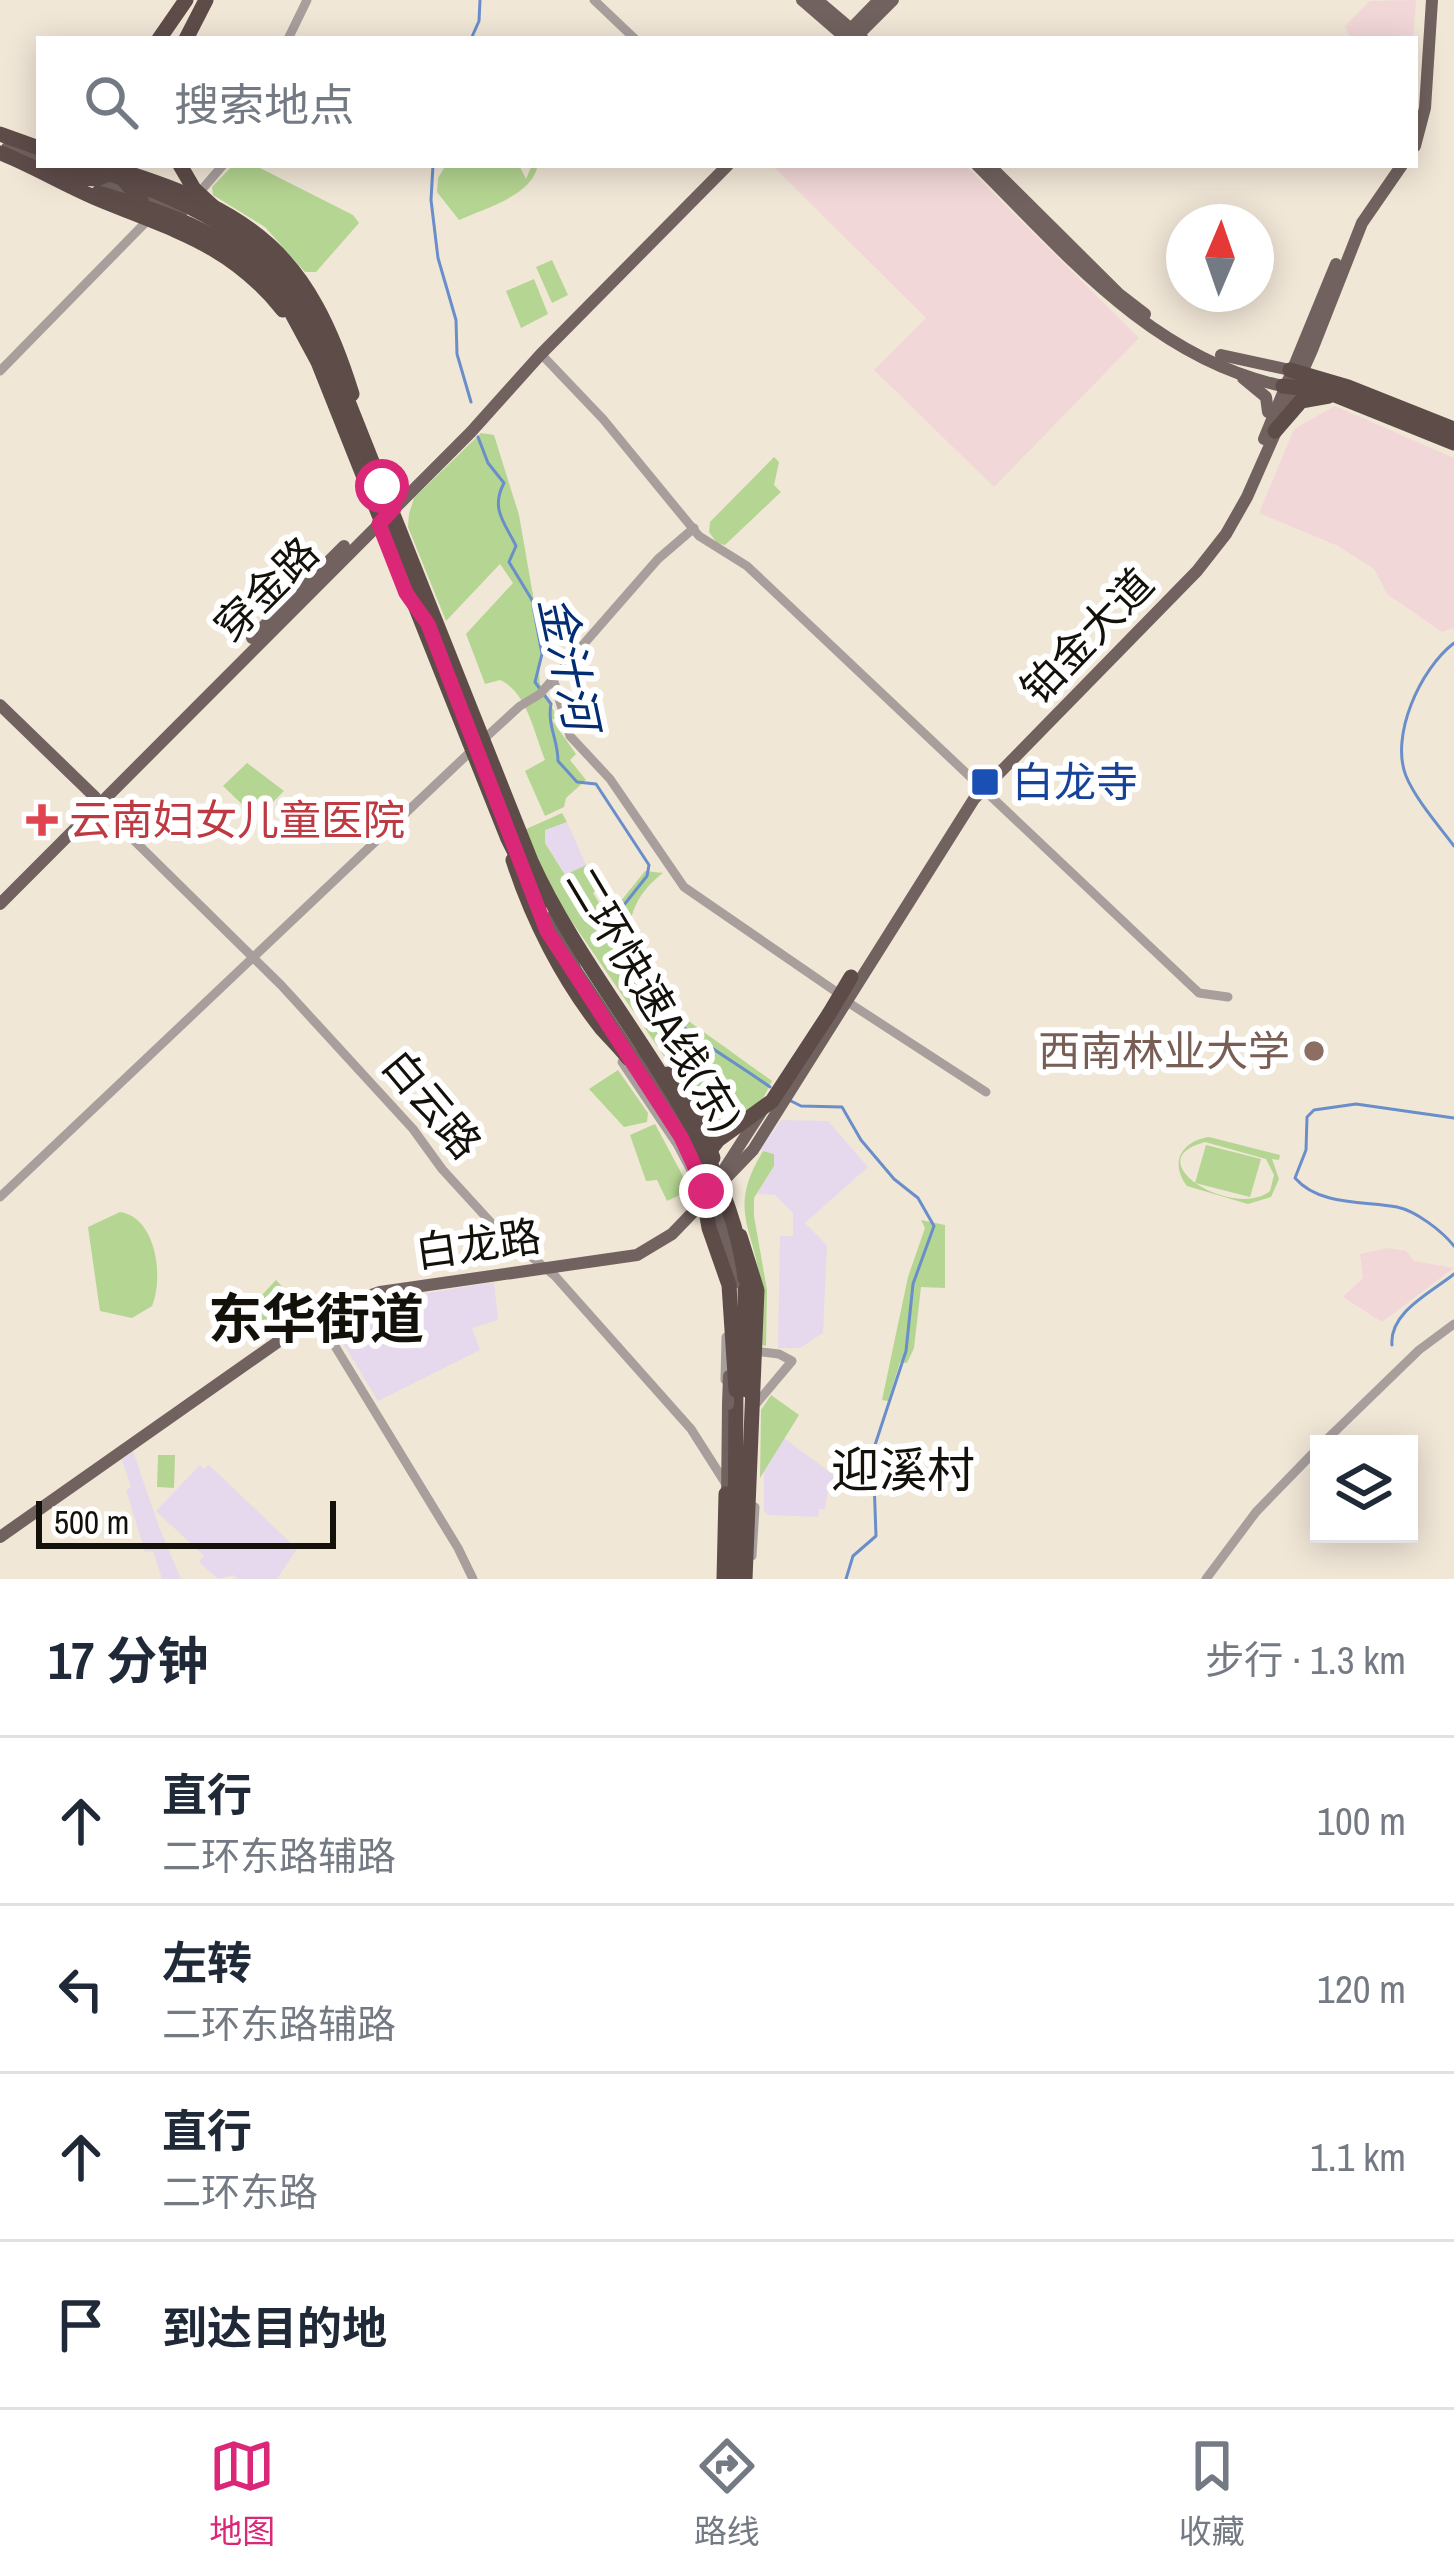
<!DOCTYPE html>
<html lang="zh">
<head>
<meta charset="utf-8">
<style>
	body { margin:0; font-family:"Archivo Narrow","Noto Sans SC",sans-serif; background:#f2f2f3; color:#1f2937 }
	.controls { position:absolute; right:36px; bottom:36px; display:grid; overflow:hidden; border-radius:0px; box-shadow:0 6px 30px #0003 }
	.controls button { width:108px; height:108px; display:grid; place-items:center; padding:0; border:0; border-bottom:3px solid #e0e1e3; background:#fff; color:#1f2937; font:60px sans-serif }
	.compass { position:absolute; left:1166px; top:204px; width:108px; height:108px; border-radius:50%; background:#fff; box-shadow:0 6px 30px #0003; rotate:2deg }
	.scale { position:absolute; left:36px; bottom:30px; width:300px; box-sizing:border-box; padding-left:12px; border:6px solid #14110b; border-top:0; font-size:33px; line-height:42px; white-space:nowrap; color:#14110b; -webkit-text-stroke:9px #fff; paint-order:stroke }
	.stop { position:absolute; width:36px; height:36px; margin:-27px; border:9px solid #db2777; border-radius:50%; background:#fff }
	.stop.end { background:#db2777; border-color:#fff; box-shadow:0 3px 12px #0008 }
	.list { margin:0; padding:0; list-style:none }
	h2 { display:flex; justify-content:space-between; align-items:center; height:156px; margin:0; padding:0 48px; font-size:51px }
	h2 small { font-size:39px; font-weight:400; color:#747a83 }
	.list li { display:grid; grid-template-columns:78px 1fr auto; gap:36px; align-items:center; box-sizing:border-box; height:168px; padding:0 48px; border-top:3px solid #e0e1e3 }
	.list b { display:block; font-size:45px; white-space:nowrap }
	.list p { margin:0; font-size:39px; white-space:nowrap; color:#747a83 }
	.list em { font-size:39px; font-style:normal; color:#747a83 }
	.icon { flex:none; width:66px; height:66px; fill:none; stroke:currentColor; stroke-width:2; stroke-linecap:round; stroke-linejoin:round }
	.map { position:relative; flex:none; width:1454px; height:1579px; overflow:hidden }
	.search { position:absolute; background:#fff; box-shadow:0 6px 30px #0003; left:36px; right:36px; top:36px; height:132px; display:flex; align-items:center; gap:30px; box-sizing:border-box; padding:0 42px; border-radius:0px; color:#747a83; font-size:45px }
	.sheet { height:828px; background:#fff }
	nav { display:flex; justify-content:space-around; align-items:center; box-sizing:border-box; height:168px; border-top:3px solid #e0e1e3; background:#fff; font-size:33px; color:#747a83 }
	nav a { display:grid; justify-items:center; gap:6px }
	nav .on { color:#db2777 }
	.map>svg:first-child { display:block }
	.commercial { fill:#e7d9ed }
	.industrial { fill:#f2d7d8 }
	.green { fill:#b5d592; fill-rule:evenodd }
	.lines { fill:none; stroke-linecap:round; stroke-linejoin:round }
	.stream { stroke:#6a8eca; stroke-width:3 }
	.minor { stroke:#a89f9d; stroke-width:9 }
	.major { stroke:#71625f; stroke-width:12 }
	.highway { stroke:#5e4c49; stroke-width:15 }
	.major-bridge { stroke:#71625f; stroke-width:12 }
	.highway-bridge { stroke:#5e4c49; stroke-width:15 }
	.route { stroke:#db2777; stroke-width:15 }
	.transit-dot { fill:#1a4fb4; stroke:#fff; stroke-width:4.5 }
	.health-dot { fill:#e0444e; stroke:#fff; stroke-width:4.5 }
	.education-dot { fill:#8d6e63; stroke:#fff; stroke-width:4.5 }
	.labels { text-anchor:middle; stroke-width:12; stroke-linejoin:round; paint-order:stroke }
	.street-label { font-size:42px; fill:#14110b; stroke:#fff }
	.transit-label { font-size:42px; fill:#164399; stroke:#fff; text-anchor:start }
	.health-label { font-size:42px; fill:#be3a42; stroke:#fff; text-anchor:start }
	.education-label { font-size:42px; fill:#785e54; stroke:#fff; text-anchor:end }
	.water-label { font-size:45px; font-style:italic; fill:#022c73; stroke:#fff }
	.quarter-label { font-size:48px; fill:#14110b; stroke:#fff }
	.district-label { font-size:54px; font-weight:bold; fill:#14110b; stroke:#fff }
</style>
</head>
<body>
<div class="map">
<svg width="1454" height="1579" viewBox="0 0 1454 1579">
	<rect width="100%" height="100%" fill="#f1e7d7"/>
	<!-- commercial -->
	<g class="commercial">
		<path d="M 567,822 L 586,865 L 566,876 L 545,843 L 545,830 Z"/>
		<path d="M 781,1120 L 828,1121 L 868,1167 L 805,1223 L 827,1245 L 823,1333 L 800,1348 L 778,1348 L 780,1236 L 793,1236 L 793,1213 L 775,1195 L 757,1194 L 774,1166 L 774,1154 L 760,1150 Z"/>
		<path d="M 494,1282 L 498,1320 L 472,1328 L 480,1350 L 378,1401 L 337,1333 L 333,1316 L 410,1296 Z"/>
		<path d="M 784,1438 L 844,1483 L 839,1489 L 828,1491 L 825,1509 L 819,1509 L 818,1517 L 768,1515 L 764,1511 L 764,1471 Z"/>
		<path d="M 133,1451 L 159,1527 L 181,1579 L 162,1579 L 153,1551 L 145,1552 L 126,1490 L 131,1487 L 122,1460 Z"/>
		<path d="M 200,1465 L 204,1469 L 209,1465 L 297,1549 L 277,1579 L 237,1579 L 233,1575 L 218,1579 L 199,1562 L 204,1556 L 156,1511 Z"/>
	</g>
	<!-- industrial -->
	<g class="industrial">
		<path d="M 1416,0 L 1413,39 L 1351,39 L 1345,26 L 1370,1 Z"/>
		<path d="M 772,165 L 965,165 L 1139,338 L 994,487 L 874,370 L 926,318 Z"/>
		<path d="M 1335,406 L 1454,458 L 1454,628 L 1442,632 L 1387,594 L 1374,569 L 1338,546 L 1259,513 L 1294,429 Z"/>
		<path d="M 1388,1248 L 1406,1251 L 1414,1261 L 1454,1268 L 1382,1322 L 1343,1297 L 1363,1278 L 1360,1254 Z"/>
	</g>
	<!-- green -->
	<g class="green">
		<path d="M 233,165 L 254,165 L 353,215 L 359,223 L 316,272 L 305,272 L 265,227 L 213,195 L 212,187 Z"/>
		<path d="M 446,165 L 519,165 L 526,179 L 532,165 L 538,165 C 532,196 485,208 459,220 L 437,192 L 438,178 Z"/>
		<path d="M 552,260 L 568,295 L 552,303 L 536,267 Z"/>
		<path d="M 534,279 L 548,314 L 521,328 L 506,291 Z"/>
		<path d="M 481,433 L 494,435 L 519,515 L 543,653 C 534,688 542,686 557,717 L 552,720 L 576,754 L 570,760 L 586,780 L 566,798 L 564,807 L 545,816 L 525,771 L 545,760 C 534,733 527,692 500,680 L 485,684 L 466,634 L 513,583 L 500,564 L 446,621 L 408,527 L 409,514 L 414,498 Z"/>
		<path d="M 774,457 L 779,462 L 774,485 L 781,492 L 725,545 L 717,543 L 709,532 L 710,522 Z"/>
		<path d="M 247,763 L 284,791 L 267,808 L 258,799 L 247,809 L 223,786 Z"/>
		<path d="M 562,813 L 567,822 L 545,830 L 545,843 L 565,875 L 586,865 L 599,888 L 593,893 L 608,917 L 645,871 L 663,873 C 618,907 621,956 656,997 C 663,1006 677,1013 687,1020 C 715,1040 744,1061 772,1081 L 755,1114 L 727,1133 L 712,1126 L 557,900 L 524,830 Z"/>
		<path d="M 618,1070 L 648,1113 L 647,1122 L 624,1127 L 589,1089 Z"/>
		<path d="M 655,1124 L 685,1180 L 680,1195 L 667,1201 L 657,1180 L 646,1181 L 630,1135 Z"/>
		<path d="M 1209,1137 L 1280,1155 L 1279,1160 L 1272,1159 L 1279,1179 L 1271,1197 L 1248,1204 L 1187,1186 C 1169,1162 1182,1141 1209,1137 ZM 1205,1142 L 1266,1159 L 1274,1175 L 1270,1191 C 1235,1220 1134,1161 1205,1142 Z"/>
		<path d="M 1206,1145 L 1261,1159 L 1250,1197 L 1195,1183 Z"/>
		<path d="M 763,1151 L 774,1154 L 774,1166 L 754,1198 L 754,1216 L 767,1290 L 766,1346 L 761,1345 C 761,1327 763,1307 761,1288 C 755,1227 726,1212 763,1151 Z"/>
		<path d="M 120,1212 C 156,1217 164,1277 152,1306 L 132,1318 L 100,1311 L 88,1227 Z"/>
		<path d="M 921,1220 L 945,1225 L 945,1288 L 921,1287 L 914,1348 L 907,1363 L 900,1362 L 888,1401 L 882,1400 L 908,1277 L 925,1228 Z"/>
		<path d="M 276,1280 L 294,1299 L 299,1310 L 262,1336 L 234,1325 Z"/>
		<path d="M 771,1395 L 799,1415 L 760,1478 L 761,1410 Z"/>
		<path d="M 158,1455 L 175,1455 L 174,1488 L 157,1487 Z"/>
	</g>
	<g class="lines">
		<!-- stream -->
		<g class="stream">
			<path d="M 471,39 L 479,21 L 480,0"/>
			<path d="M 433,165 L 431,200 L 438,258 L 456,320 L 457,354 L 471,402"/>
			<path d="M 478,437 L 488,463 L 504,483 C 490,509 505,523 516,546 L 509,562 L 532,600 L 542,654 L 535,682 L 551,704 C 547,725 558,740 558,761 L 577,782 L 596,784 L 649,865 L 647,876 L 616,915 C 636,1013 695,1034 770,1087"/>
			<path d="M 1454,643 C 1420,669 1390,736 1406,776 C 1416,800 1439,826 1454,846"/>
			<path d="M 791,1101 L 801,1106 L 842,1107 L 861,1140 L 894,1179 L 918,1198 L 934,1226 L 913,1284 L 906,1351 L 873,1451 L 876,1536 L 853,1556 L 846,1579"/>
			<path d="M 1454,1118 L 1356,1104 L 1314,1110 L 1307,1117 L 1306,1150 L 1295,1178 C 1319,1206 1365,1201 1397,1207 C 1416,1211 1442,1231 1454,1246"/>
			<path d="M 1392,1345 C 1389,1312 1432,1292 1454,1274"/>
		</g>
		<!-- minor -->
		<g class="minor">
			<path d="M 594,0 L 635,39"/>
			<path d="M 288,39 L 307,0"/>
			<path d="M 199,193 L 223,165"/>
			<path d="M 541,354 L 603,419 L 699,536 L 747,566 L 1199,993 L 1228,997"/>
			<path d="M 0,371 L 147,221"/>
			<path d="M 553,678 L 570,736 L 610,779 L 684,887 L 838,993"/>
			<path d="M 485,738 L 520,706 L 540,694 L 658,559 L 694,528"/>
			<path d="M 98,805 L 281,985 L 413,1129 L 442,1169 L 495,1227 L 555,1276 L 691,1429 L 726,1484"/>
			<path d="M 846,1001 L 986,1092"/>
			<path d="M 622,1062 L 677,1144 L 696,1180"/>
			<path d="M 0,1197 L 469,753"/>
			<path d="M 316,1315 L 458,1548 L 473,1579"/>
			<path d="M 754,1351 L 779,1354 L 792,1361 L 756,1404"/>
			<path d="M 725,1380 L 726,1337"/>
			<path d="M 1322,1444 L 1419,1350 L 1454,1324"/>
			<path d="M 752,1556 L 755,1507"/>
			<path d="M 1206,1579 L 1256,1512 L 1319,1447"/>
		</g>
		<!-- major -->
		<g class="major">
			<path d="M 802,0 L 847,39"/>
			<path d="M 817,0 L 863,39"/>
			<path d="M 846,34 L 879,0"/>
			<path d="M 856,37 L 893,0"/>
			<path d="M 1415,146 L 1425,108 L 1432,0"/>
			<path d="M 7,148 L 39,160"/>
			<path d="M 977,165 C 1065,253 1154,360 1283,386"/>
			<path d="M 989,165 L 1119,294 L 1145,314"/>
			<path d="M 94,180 L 181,214"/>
			<path d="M 1221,355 L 1290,370"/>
			<path d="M 1243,378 L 1266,397 L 1268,412"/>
			<path d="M 1264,439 L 1336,264"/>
			<path d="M 252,638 L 344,546"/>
			<path d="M 0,705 L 95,797 L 98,805"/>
			<path d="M 0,904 L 471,432 L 541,354 L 728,165"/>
			<path d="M 553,916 L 576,970 L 632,1054"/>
			<path d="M 716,1182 L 763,1109"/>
			<path d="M 727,1500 L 728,1404"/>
			<path d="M 0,1537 L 316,1315 L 380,1292 L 637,1255 L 672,1234 L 753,1150 L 974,799 L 1197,571 L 1226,534 L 1247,497 L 1312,350 L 1362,223 L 1402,165"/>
		</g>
		<!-- highway -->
		<g class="highway">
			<path d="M 159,39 L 186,0"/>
			<path d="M 186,39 L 206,0"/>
			<path d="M 0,134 L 39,148"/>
			<path d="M 57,165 L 95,166"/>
			<path d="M 118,170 C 254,212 309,255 352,394"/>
			<path d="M 98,193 C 175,216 231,232 284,299"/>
			<path d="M 1290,370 L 1348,387 L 1454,429"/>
			<path d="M 1283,386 L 1325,391 L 1454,443"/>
			<path d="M 1275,431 L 1301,401 L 1329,396"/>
			<path d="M 513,860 C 532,919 563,980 602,1029 C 611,1039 620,1048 628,1058"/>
			<path d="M 829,1014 L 851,977"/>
			<path d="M 668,1074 L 697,1117 L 713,1158"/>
			<path d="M 740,1236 L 756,1287"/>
			<path d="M 745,1278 L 746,1390"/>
			<path d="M 724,1579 L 726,1494"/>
			<path d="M 735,1579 L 736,1378"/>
		</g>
		<!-- major-bridge -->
		<g class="major-bridge">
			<path d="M 633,1055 C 681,1128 723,1194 734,1283"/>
			<path d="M 728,1404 L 729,1376"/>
		</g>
		<!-- highway-bridge -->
		<g class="highway-bridge">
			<path d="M 1,153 C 36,167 68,187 103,201 C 176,231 231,245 283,310"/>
			<path d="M 86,165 C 208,209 280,239 334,366 L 531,861 C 594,1000 726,1125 745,1278"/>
			<path d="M 180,165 L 194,189 L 219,212"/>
			<path d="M 63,177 L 97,179 L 129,165"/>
			<path d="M 123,179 L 141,200"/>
			<path d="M 284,299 L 318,362 L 508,839 L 540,903"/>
			<path d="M 736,1390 L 729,1285 L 709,1228 L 700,1176 L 705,1157 L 718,1140 L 772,1101 L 829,1014"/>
			<path d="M 745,1579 L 757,1290"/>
		</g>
	</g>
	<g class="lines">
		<!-- route -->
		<path class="route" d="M 382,486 L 383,479 L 394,508 L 379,524 L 406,593 L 428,624 L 547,931 L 681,1137 L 706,1191"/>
	</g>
	<!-- markers -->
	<rect class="transit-dot" x="970" y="767" width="30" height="30" rx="6"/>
	<path class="health-dot" d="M36 802h12v12h12v12h-12v12h-12v-12h-12v-12h12z"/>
	<circle class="education-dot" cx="1314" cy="1051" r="12"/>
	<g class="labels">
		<!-- street labels -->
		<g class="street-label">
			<text transform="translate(266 589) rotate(-45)" y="15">穿金路</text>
			<text transform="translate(1087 636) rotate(-46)" y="15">铂金大道</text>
			<text transform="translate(654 999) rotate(59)" y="15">二环快速A线(东)</text>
			<text transform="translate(432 1104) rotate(50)" y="15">白云路</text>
			<text transform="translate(478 1244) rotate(-8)" y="15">白龙路</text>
		</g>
		<!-- transit labels -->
		<g class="transit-label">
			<text x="1012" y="797">白龙寺</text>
		</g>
		<!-- health labels -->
		<g class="health-label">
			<text x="69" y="835">云南妇女儿童医院</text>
		</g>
		<!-- education labels -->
		<g class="education-label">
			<text x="1290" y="1066">西南林业大学</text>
		</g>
		<!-- water labels -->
		<g class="water-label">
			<text transform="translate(569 663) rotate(78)" y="16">金汁河</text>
		</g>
		<!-- quarter labels -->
		<g class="quarter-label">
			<text x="903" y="1487">迎溪村</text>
		</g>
		<!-- district labels -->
		<g class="district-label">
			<text x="316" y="1338">东华街道</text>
		</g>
	</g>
</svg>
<div class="controls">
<button><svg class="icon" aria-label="layers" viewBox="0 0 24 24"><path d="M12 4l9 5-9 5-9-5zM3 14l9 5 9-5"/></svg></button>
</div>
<svg class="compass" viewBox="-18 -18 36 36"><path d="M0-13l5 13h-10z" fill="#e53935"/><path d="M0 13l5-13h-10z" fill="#747a83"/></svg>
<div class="scale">500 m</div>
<div class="stop" style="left:382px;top:486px"></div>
<div class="stop end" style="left:706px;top:1191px"></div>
<div class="search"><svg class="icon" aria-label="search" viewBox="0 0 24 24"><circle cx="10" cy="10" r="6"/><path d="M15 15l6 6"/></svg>搜索地点</div>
</div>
<section class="sheet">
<h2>17 分钟<small>步行 · 1.3 km</small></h2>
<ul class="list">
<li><svg class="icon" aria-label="ahead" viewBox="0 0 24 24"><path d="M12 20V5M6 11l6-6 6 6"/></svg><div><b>直行</b><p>二环东路辅路</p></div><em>100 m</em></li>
<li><svg class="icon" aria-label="left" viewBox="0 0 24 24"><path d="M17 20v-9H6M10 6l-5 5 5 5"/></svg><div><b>左转</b><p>二环东路辅路</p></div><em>120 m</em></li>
<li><svg class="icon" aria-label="ahead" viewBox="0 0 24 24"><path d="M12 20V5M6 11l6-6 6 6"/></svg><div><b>直行</b><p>二环东路</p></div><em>1.1 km</em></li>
<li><svg class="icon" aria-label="arrive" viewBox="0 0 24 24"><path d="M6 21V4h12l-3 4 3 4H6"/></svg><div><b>到达目的地</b></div></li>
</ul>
</section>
<nav>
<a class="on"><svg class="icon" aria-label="map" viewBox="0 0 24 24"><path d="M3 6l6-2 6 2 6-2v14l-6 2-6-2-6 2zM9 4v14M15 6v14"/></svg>地图</a>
<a><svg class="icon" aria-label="directions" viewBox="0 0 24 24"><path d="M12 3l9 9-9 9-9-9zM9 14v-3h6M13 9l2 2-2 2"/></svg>路线</a>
<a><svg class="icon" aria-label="saved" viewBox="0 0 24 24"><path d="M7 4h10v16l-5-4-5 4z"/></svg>收藏</a>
</nav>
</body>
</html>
